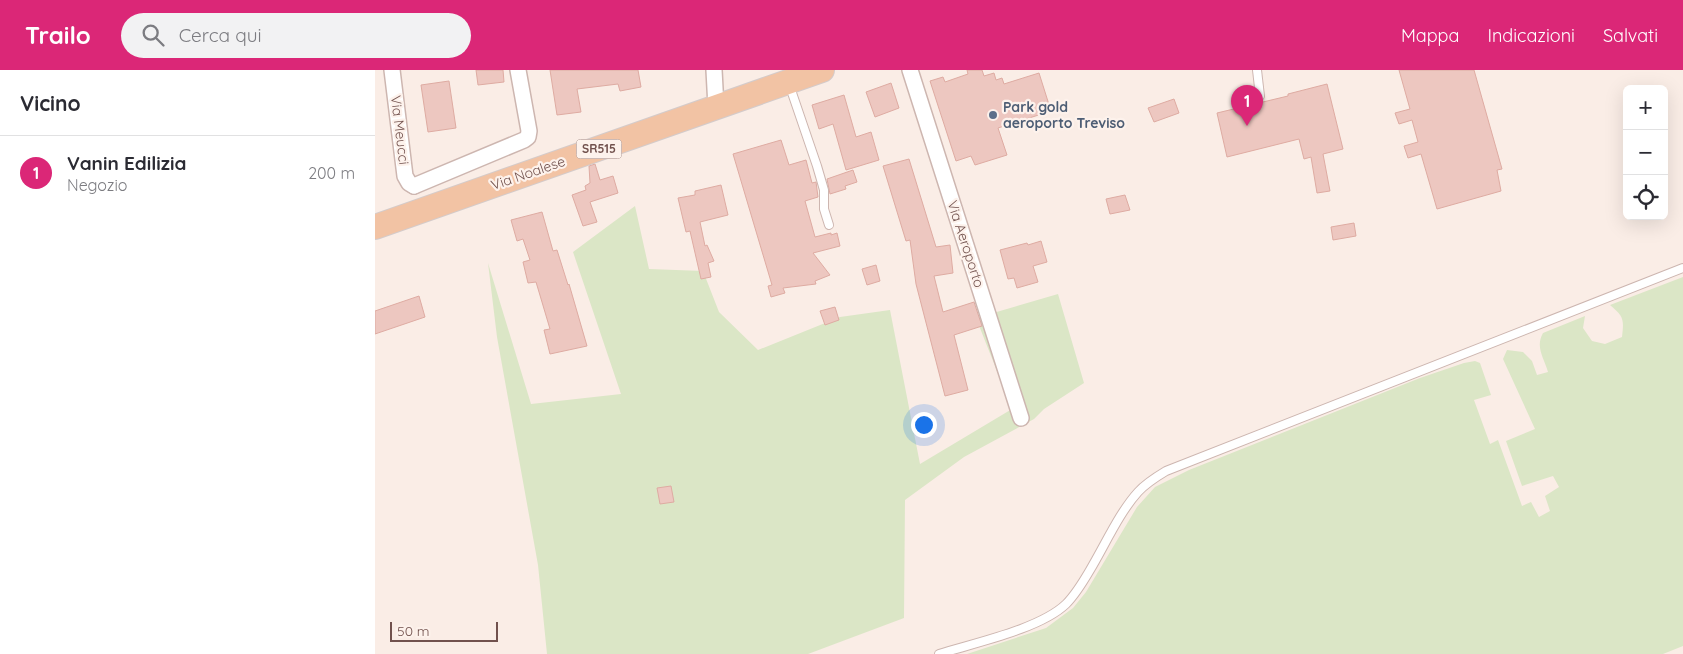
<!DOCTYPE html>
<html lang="it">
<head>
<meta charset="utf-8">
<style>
	body { margin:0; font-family:Quicksand,sans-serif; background:#f2f2f3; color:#2b2b33 }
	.controls { position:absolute; right:15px; top:15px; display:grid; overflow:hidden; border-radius:8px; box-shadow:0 5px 20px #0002 }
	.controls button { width:45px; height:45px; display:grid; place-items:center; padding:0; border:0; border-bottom:1px solid #e1e1e2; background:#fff; color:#2b2b33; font:25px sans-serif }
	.scale { position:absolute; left:15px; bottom:12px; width:108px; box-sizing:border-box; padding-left:5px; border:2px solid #71514d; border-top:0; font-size:14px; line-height:18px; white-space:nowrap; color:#71514d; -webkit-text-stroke:4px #fdf2ec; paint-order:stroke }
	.you { position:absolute; left:548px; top:354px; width:18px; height:18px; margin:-12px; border:4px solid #fff; border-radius:50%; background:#1a73e8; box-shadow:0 0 0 8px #1a73e833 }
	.badge { display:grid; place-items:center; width:32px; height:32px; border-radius:50%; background:#db2777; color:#fff; font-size:16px; font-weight:700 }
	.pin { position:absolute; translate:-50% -41px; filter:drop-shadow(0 1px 2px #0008) }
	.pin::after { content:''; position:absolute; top:26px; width:18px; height:15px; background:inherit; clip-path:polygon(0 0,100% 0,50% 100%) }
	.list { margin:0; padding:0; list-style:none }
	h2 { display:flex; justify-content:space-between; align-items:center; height:65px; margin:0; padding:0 20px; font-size:21px }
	h2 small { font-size:16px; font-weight:400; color:#7c7c81 }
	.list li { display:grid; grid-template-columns:32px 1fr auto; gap:15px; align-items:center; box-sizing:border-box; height:75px; padding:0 20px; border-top:1px solid #e1e1e2 }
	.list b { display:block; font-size:19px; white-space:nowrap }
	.list p { margin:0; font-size:16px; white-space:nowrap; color:#7c7c81 }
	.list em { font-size:16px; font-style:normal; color:#7c7c81 }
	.icon { flex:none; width:28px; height:28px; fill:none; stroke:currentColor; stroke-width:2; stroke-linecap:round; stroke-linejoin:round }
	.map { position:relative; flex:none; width:1308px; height:584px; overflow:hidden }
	header { display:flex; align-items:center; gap:30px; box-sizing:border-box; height:70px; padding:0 25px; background:#db2777; color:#fff }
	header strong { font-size:24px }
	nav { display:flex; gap:28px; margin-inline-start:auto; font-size:18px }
	.search { width:350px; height:45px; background:#f2f2f3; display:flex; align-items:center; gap:12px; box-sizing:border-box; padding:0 18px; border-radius:28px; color:#7c7c81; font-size:19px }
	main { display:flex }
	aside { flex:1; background:#fff }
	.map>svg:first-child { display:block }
	.green { fill:#dbe6c6 }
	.building { fill:#edc7c0; stroke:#deaba2 }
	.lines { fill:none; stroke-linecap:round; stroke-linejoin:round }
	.service-casing { stroke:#cdb6b0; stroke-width:10 }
	.minor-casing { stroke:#cdb6b0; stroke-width:18 }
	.primary-casing { stroke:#d4cbca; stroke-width:26 }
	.service { stroke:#fff; stroke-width:8 }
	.minor { stroke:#fff; stroke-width:15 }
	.primary { stroke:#f2c3a4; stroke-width:24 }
	.service-dot { fill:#5c6f8a; stroke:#fdf2ec; stroke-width:2 }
	.labels { text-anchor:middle; stroke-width:4.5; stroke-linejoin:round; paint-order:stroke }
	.shield { fill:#fdf2ec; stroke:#9b817d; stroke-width:1 }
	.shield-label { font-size:12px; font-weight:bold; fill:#71514d }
	.service-label { font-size:14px; font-weight:bold; fill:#4e5e75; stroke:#fdf2ec; text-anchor:start }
	.street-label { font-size:14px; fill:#71514d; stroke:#fdf2ec }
</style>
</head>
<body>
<header>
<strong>Trailo</strong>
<div class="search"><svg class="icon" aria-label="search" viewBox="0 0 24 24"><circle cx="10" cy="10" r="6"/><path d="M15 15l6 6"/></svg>Cerca qui</div>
<nav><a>Mappa</a><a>Indicazioni</a><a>Salvati</a></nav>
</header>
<main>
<aside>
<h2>Vicino<small></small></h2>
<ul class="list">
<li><span class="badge">1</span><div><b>Vanin Edilizia</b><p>Negozio</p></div><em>200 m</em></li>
</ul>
</aside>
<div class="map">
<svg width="1308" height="584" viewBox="0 0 1308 584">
	<rect width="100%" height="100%" fill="#faede6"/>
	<!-- green -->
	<g class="green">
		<path d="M 260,136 L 274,199 L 328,201 L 344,242 L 383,280 L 465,247 L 515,240 L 545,394 L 637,339 L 601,248 L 683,224 L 709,313 L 669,339 L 659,349 L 589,387 L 530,430 L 529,548 L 433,584 L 172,584 L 163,495 L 122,267 L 113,193 L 156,334 L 246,324 L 198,182 Z"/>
		<path d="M 1308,207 L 1308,576 L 1288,584 L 592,584 L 671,558 L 698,538 L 711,522 L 762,437 L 780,417 L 814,400 L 1045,308 L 1089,293 L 1100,291 L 1105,293 L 1116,325 L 1099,330 L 1115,374 L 1123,370 L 1147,436 L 1156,432 L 1164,447 L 1175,441 L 1170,426 L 1184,417 L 1178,406 L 1147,416 L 1131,371 L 1160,359 L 1128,289 L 1132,280 L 1148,282 L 1157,291 L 1162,305 L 1173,302 C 1169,288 1160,277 1168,263 L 1210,246 L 1208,258 L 1217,271 L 1230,274 L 1247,267 C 1249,249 1249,247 1235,235 Z"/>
	</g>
	<!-- building -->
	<g class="building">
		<path d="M 101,0 L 128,0 L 129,12 L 103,15 Z"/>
		<path d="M 175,0 L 263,0 L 266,17 L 245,21 L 243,14 L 202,19 L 206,42 L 182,45 Z"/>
		<path d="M 592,0 L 607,0 L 609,6 L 619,3 L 621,10 L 627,8 L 629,14 L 664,3 L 676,41 L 623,58 L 632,85 L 600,95 L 596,86 L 581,91 L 555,11 L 568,7 L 570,12 L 593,4 Z"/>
		<path d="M 1024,0 L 1099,0 L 1127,99 L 1122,100 L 1126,121 L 1062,139 L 1046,84 L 1033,88 L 1029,76 L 1043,72 L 1037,50 L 1024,54 L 1020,43 L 1035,39 Z"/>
		<path d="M 74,11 L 81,58 L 53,62 L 46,15 Z"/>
		<path d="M 516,13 L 524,38 L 500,47 L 491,22 Z"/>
		<path d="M 952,14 L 968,79 L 948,84 L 955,121 L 942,123 L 936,87 L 929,89 L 924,69 L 852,87 L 842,43 L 913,26 L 913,24 Z"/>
		<path d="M 469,25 L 481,67 L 496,62 L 504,90 L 471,100 L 458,54 L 444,59 L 437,35 Z"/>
		<path d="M 799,29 L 804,43 L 779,52 L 773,38 Z"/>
		<path d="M 406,70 L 414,95 L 431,90 L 437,113 L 441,112 L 443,127 L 430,131 L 440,167 L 456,163 L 456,165 L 462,163 L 465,176 L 438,183 L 455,205 L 440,211 L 441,214 L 408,218 L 410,223 L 396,227 L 393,216 L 397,215 L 358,84 Z"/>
		<path d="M 534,89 L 561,177 L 575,175 L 578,203 L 559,206 L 568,242 L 599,232 L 607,256 L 579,265 L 593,320 L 570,326 L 541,214 L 535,170 L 531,171 L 508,96 Z"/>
		<path d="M 220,94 L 225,110 L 238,106 L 243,123 L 215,132 L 222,152 L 208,156 L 197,125 L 211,120 L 210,116 L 215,113 L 214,96 Z"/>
		<path d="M 478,100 L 482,112 L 470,116 L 471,119 L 455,124 L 452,109 Z"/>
		<path d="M 346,115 L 353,145 L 325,152 L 330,176 L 332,175 L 339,191 L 333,193 L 336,207 L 326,209 L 315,161 L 311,162 L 303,128 L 320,125 L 320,121 Z"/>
		<path d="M 750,125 L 755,140 L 735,144 L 731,129 Z"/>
		<path d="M 167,142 L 178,181 L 182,180 L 193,215 L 194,214 L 212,276 L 175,284 L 169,260 L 175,259 L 164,222 L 161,212 L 153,213 L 148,192 L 155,190 L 148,169 L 142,171 L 136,150 Z"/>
		<path d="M 979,153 L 981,166 L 958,170 L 956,157 Z"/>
		<path d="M 666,171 L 672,192 L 658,196 L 663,212 L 642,218 L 639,208 L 633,209 L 625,180 L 652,173 L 653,175 Z"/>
		<path d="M 501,195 L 505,211 L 492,215 L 487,199 Z"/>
		<path d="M 44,226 L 50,247 L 0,264 L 0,241 Z"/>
		<path d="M 460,237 L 464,250 L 450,255 L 445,241 Z"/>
		<path d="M 296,416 L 299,432 L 285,434 L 282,418 Z"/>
	</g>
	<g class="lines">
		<!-- service casing -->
		<g class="service-casing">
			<g id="service">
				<path d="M 882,0 L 885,26"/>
				<path d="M 414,14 L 442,96 L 449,120 L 449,139 L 454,155"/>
				<path d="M 564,584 C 599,573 665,559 691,534 C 701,524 708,512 715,500 C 730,475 744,443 763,422 C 771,413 781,407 791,401 L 1308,198"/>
			</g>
		</g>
		<!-- minor casing -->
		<g class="minor-casing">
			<g id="minor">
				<path d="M 17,0 L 30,106 L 34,113 L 39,116"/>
				<path d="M 339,0 L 341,37"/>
				<path d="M 535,0 L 646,348"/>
				<path d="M 39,116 L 149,70 L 153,67 L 154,61 L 143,0"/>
			</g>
		</g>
		<!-- primary casing -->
		<g class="primary-casing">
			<path id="primary" d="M 0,157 L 447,0"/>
		</g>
		<!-- service -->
		<use href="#service" class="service"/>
		<!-- minor -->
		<use href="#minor" class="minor"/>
		<!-- primary -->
		<use href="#primary" class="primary"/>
	</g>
	<!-- markers -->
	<circle class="service-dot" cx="618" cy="45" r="5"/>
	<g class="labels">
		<!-- shield labels -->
		<rect class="shield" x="201.5" y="69.5" width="45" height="19" rx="4"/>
		<g class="shield-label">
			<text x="224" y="83">SR515</text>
		</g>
		<!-- service labels -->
		<g class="service-label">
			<text x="628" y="42">Park gold<tspan x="628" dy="16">aeroporto Treviso</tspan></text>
		</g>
		<!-- street labels -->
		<g class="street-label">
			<text transform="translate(25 60) rotate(83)" y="5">Via Meucci</text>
			<text transform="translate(153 103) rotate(-19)" y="5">Via Noalese</text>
			<text transform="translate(591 174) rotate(72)" y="5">Via Aeroporto</text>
		</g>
	</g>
</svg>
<div class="controls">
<button>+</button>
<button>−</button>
<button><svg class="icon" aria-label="locate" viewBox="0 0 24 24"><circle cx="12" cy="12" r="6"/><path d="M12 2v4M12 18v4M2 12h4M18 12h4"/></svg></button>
</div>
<div class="scale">50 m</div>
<div class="you"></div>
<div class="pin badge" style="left:872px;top:56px">1</div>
</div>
</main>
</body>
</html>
